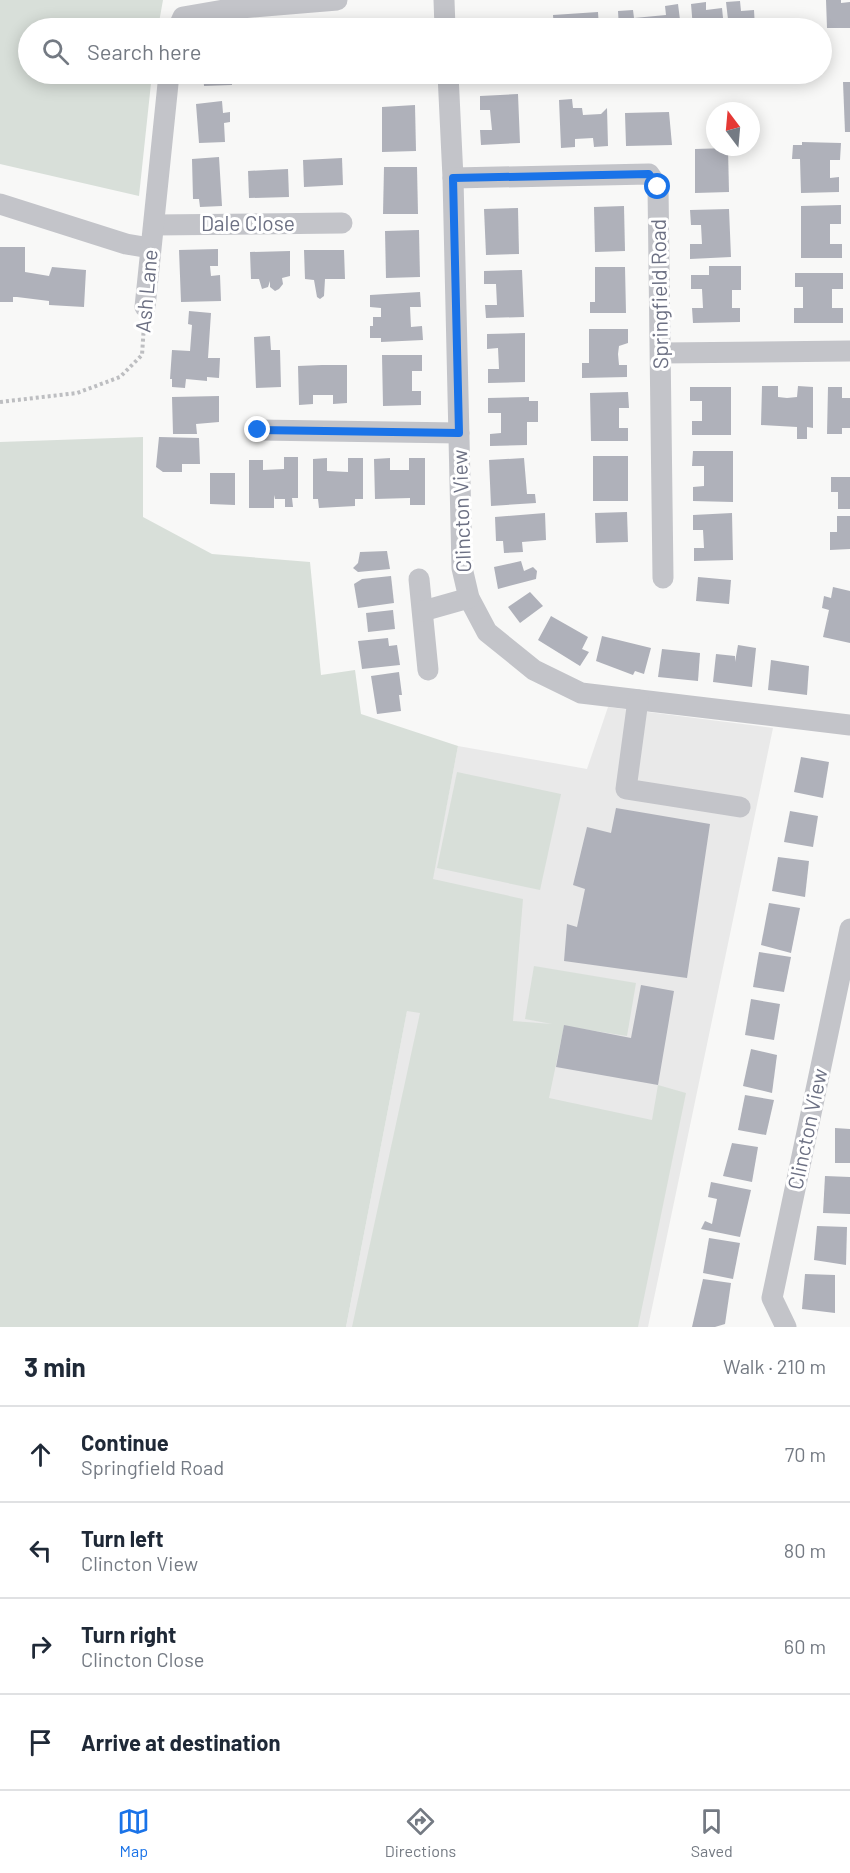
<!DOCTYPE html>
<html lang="en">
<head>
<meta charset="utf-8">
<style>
	body { margin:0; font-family:Barlow,sans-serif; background:#f2f2f3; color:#1f2937 }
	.compass { position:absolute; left:706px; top:102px; width:54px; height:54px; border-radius:50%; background:#fff; box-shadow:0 3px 15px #0003; rotate:344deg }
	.stop { position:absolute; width:18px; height:18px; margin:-14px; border:4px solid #1a73e8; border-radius:50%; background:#fff }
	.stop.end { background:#1a73e8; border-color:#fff; box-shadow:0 2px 6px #0008 }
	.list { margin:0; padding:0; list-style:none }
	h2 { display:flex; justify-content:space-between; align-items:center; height:78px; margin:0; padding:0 24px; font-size:26px }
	h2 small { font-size:20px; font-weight:400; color:#747a83 }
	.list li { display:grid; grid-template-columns:39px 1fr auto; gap:18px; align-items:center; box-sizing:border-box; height:96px; padding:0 24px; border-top:2px solid #e0e1e3 }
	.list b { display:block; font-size:22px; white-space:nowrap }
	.list p { margin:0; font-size:20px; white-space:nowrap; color:#747a83 }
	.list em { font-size:20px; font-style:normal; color:#747a83 }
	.icon { flex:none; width:33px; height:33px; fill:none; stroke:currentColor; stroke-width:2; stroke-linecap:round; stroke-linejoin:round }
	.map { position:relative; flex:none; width:850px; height:1327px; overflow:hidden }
	.search { position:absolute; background:#fff; box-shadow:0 3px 15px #0003; left:18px; right:18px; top:18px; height:66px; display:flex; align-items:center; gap:15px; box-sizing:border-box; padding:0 21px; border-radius:33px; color:#747a83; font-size:22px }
	.sheet { height:462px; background:#fff }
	nav { display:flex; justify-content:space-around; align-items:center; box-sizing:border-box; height:84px; border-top:2px solid #e0e1e3; background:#fff; font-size:16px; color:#747a83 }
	nav a { display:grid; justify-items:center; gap:3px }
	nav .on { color:#1a73e8 }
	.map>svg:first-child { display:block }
	.built { fill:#e9e9e9 }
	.green { fill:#d8dfd9 }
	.building { fill:#afb1ba }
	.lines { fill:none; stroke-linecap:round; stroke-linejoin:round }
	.path { stroke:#bdbec1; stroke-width:4; stroke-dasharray:3 3; stroke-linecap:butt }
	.minor { stroke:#c3c4c9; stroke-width:21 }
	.route { stroke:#1a73e8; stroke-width:8 }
	.labels { text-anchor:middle; stroke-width:6; stroke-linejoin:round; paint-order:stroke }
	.street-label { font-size:21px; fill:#6c7083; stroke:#fff }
</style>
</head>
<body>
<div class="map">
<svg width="850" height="1327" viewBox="0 0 850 1327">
	<rect width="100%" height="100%" fill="#f8f8f7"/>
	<!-- built -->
	<path class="built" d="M 608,707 L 773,728 L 648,1327 L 346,1327 L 458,746 L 587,769 Z"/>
	<!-- green -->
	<g class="green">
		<path d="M 0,0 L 163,0 L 158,28 L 28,28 L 28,74 L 152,74 L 139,196 L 0,164 Z"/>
		<path d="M 143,437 L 143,517 L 212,554 L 310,562 L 321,675 L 355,670 L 361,714 L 458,746 L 433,879 L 523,899 L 513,1021 L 552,1024 L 525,1019 L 534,966 L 636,983 L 627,1036 L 564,1026 L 549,1098 L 652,1120 L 658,1085 L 686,1093 L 638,1327 L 352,1327 L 420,1013 L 407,1011 L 346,1327 L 0,1327 L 0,442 Z"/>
		<path d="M 457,772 L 561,794 L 540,890 L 437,868 Z"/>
	</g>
	<!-- building -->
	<g class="building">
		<path d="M 826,0 L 841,0 L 841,3 L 850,2 L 850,28 L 827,28 Z"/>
		<path d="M 740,1 L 741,11 L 754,10 L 755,28 L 729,28 L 726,2 Z"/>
		<path d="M 706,2 L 706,10 L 722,8 L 724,28 L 693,28 L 691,4 Z"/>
		<path d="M 678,4 L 681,28 L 619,28 L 618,11 L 633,10 L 634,18 L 666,15 L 665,6 Z"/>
		<path d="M 598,12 L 599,28 L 554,28 L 553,15 Z"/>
		<path d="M 517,19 L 518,28 L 479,28 L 478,21 Z"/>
		<path d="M 780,22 L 781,28 L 765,28 L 765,24 Z"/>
		<path d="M 203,74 L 231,74 L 232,85 L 204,86 Z"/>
		<path d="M 843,82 L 850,82 L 850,132 L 845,132 Z"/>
		<path d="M 518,94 L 520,143 L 481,145 L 480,130 L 492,130 L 490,110 L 480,110 L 480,96 Z"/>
		<path d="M 572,99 L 573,108 L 582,108 L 583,115 L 601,114 L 607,108 L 608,146 L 594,147 L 593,138 L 575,139 L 575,147 L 561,148 L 559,100 Z"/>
		<path d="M 222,101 L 223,113 L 230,112 L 230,122 L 224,123 L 225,142 L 199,143 L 196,104 Z"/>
		<path d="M 415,105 L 416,151 L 382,152 L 382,107 Z"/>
		<path d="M 669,112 L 672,145 L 626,146 L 625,113 Z"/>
		<path d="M 802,142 L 841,143 L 840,160 L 830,160 L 830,178 L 839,177 L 839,192 L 801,193 L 800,159 L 792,159 L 793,145 L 802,145 Z"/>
		<path d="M 728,148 L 729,192 L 695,193 L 695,149 Z"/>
		<path d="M 219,157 L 222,206 L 200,207 L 199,199 L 193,199 L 192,159 Z"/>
		<path d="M 342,158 L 343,185 L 304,187 L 303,160 Z"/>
		<path d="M 384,167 L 417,167 L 418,214 L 383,214 Z"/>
		<path d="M 288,169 L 289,197 L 249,198 L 248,171 Z"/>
		<path d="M 841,205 L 841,224 L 830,224 L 830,244 L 842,244 L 842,258 L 801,258 L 801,206 Z"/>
		<path d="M 624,206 L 625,251 L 595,252 L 594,207 Z"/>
		<path d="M 518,208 L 519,254 L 486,255 L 484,209 Z"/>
		<path d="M 729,209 L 731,257 L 690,259 L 690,244 L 702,244 L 701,225 L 691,225 L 690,210 Z"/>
		<path d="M 419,230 L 420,277 L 386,278 L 385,231 Z"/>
		<path d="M 0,247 L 25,247 L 25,272 L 49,276 L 52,267 L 86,270 L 84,307 L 49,305 L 49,301 L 17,297 L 13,297 L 13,302 L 0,302 Z"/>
		<path d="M 218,249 L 218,266 L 210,266 L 211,276 L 220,275 L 221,301 L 181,302 L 179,250 Z"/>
		<path d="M 304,250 L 344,250 L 345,279 L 325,279 L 324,296 L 320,299 L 317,297 L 314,280 L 305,279 Z"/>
		<path d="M 290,251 L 290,276 L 282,278 L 283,284 L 279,289 L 275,291 L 270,287 L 270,281 L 268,287 L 262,289 L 259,279 L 251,279 L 250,252 Z"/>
		<path d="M 709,266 L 741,266 L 741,290 L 732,290 L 732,308 L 740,308 L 740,322 L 693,323 L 692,308 L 703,308 L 702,289 L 691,289 L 691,275 L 709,275 Z"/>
		<path d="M 595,267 L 625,267 L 626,313 L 590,313 L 590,302 L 595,302 Z"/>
		<path d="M 522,270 L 524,317 L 486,318 L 485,305 L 497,305 L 496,284 L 484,284 L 484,271 Z"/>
		<path d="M 795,273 L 843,273 L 843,289 L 832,289 L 832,308 L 843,308 L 843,323 L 794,323 L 794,308 L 803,308 L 803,287 L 795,287 Z"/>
		<path d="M 420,292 L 421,307 L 410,307 L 411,327 L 422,326 L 423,340 L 381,342 L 381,338 L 370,338 L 370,326 L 373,326 L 373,317 L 381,317 L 381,308 L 370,307 L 370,295 Z"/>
		<path d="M 189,311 L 211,313 L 208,358 L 220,358 L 219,378 L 207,377 L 207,381 L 186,379 L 185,388 L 172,387 L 172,379 L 170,379 L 172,350 L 190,351 L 192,325 L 188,324 Z"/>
		<path d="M 589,329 L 628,329 L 628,343 L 619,346 L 618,354 L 619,365 L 627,365 L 627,377 L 582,378 L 582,363 L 589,363 Z"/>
		<path d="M 525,333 L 525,382 L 488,383 L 488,369 L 499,369 L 498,348 L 487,349 L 487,334 Z"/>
		<path d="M 270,336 L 271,350 L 280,350 L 281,387 L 256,388 L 254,337 Z"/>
		<path d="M 382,355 L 422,355 L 422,371 L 412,371 L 412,391 L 421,391 L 421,405 L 383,406 Z"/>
		<path d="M 322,365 L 347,365 L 347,403 L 333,404 L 333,395 L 313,395 L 313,404 L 299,405 L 298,366 Z"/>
		<path d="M 762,386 L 778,386 L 778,397 L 787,398 L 797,397 L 798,386 L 813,387 L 813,428 L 807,427 L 807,439 L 797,439 L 797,427 L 761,425 Z"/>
		<path d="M 690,387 L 731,387 L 731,435 L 692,435 L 692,421 L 702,421 L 702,401 L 690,401 Z"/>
		<path d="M 828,387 L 842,387 L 842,398 L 850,398 L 850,428 L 842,428 L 842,434 L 827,434 Z"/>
		<path d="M 628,392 L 629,408 L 619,408 L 619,428 L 628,428 L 628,441 L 591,441 L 590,393 Z"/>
		<path d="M 219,396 L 219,422 L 196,424 L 197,434 L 173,434 L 172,397 Z"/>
		<path d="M 529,397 L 529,401 L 538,401 L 538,422 L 527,422 L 527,445 L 490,446 L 490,434 L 501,433 L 501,413 L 488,413 L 488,398 Z"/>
		<path d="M 159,437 L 199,438 L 200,464 L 182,464 L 182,472 L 163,472 L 156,467 Z"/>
		<path d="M 693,451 L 733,451 L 733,502 L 693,501 L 693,487 L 704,486 L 704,466 L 692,466 Z"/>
		<rect x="593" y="456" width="35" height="45"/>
		<path d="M 284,457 L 298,457 L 298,498 L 292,498 L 293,507 L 285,507 L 285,499 L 275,499 L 274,495 L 274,508 L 249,508 L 249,460 L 263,460 L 263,470 L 284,469 Z"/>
		<path d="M 327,458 L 327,471 L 348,472 L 348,458 L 363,458 L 363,499 L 355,499 L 355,506 L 319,508 L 318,499 L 313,499 L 313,459 Z"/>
		<path d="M 390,458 L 390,470 L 409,470 L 409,458 L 425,458 L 425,505 L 410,505 L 410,498 L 375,499 L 374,459 Z"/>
		<path d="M 524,458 L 527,494 L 535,494 L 536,503 L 491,506 L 489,460 Z"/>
		<path d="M 210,473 L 235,473 L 235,505 L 210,504 Z"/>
		<path d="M 831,477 L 850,477 L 850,509 L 838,509 L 838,492 L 831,492 Z"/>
		<path d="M 627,512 L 628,542 L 596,543 L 595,513 Z"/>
		<path d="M 545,513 L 546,540 L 522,542 L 523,552 L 504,553 L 503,541 L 496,541 L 495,517 Z"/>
		<path d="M 732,513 L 733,560 L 694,561 L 694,548 L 704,548 L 703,530 L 693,530 L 693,515 Z"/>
		<path d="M 837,516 L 850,516 L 850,549 L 830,550 L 830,532 L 837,532 Z"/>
		<path d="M 387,551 L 390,569 L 358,572 L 353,568 L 358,563 L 360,552 Z"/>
		<path d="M 521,561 L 524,571 L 533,567 L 537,571 L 536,579 L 498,589 L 494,567 Z"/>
		<path d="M 391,576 L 394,603 L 358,608 L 354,584 L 362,579 Z"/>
		<path d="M 698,577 L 731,580 L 729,604 L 696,601 Z"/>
		<path d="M 833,587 L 850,591 L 850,643 L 823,637 L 829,610 L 822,608 L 824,596 L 831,598 Z"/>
		<path d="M 530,592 L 543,606 L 520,623 L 508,607 Z"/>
		<path d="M 393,610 L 395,629 L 368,632 L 366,613 Z"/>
		<path d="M 551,616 L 588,637 L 582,649 L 589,652 L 580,666 L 538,640 Z"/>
		<path d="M 602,636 L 651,648 L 644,674 L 635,671 L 633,675 L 596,661 Z"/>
		<path d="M 388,638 L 389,646 L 397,645 L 400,665 L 362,669 L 358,641 Z"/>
		<path d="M 738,645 L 756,648 L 752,687 L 713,682 L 716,654 L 735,656 L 735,662 Z"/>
		<path d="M 662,649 L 700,653 L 698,681 L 658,677 Z"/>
		<path d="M 771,660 L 809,666 L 807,695 L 768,690 Z"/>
		<path d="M 399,672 L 402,695 L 399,695 L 401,711 L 377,714 L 371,676 Z"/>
		<path d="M 801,757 L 829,762 L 823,798 L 794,792 Z"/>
		<path d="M 616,808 L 710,824 L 687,978 L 564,961 L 567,924 L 577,927 L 585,889 L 573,885 L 587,827 L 611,833 Z"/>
		<path d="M 790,811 L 818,816 L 813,847 L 784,842 Z"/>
		<path d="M 778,857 L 809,861 L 805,897 L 772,891 Z"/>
		<path d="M 769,903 L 800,908 L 791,953 L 761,945 Z"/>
		<path d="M 759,952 L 791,957 L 784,992 L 753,987 Z"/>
		<path d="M 641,985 L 674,991 L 658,1085 L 556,1067 L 564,1025 L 631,1038 Z"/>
		<path d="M 751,999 L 780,1004 L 774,1040 L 745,1035 Z"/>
		<path d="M 751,1049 L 777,1055 L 772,1093 L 743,1086 Z"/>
		<path d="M 745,1095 L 774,1100 L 766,1135 L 738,1130 Z"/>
		<path d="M 835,1128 L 850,1129 L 850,1163 L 835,1163 Z"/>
		<path d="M 732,1143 L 758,1147 L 752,1182 L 723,1176 Z"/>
		<path d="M 825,1176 L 850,1177 L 850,1214 L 823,1213 Z"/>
		<path d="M 711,1182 L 751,1190 L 740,1237 L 701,1229 L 705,1221 L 712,1224 L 717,1199 L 708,1197 Z"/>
		<path d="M 817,1226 L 847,1227 L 846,1265 L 814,1260 Z"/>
		<path d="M 709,1238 L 740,1243 L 733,1279 L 703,1273 Z"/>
		<path d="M 805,1274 L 835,1275 L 835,1313 L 802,1309 Z"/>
		<path d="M 703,1279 L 731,1283 L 725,1324 L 715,1327 L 692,1327 Z"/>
	</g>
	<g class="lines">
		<!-- path -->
		<path class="path" d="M 0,402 L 77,393 L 120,377 L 142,355 L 144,325"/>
		<!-- minor -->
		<g class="minor">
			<path d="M 444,0 L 445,28"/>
			<path d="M 178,28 L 183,17 L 230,9 L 337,0"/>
			<path d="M 448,74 L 453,178 L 462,568 L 469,598 L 487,632 L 534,670 L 581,693 L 850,725"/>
			<path d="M 453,178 L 649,174 L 658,187 L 663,578"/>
			<path d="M 0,204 L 126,244 L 150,248"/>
			<path d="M 154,225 L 342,223"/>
			<path d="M 145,307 L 169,74"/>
			<path d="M 661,353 L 850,351"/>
			<path d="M 258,430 L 459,433"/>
			<path d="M 419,579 L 428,670"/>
			<path d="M 423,611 L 469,598"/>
			<path d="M 638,700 L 626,789 L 740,807"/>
			<path d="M 786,1327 L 772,1298 L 850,929"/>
		</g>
	</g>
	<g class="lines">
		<!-- route -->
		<path class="route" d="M 258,430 L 459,433 L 453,178 L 649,174 L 658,187"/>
	</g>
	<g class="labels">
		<!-- street labels -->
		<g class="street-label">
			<text x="248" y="231">Dale Close</text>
			<text transform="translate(147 291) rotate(-85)" y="7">Ash Lane</text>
			<text transform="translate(660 294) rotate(-91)" y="7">Springfield Road</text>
			<text transform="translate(462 511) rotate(-92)" y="7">Clincton View</text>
			<text transform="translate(808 1129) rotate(-78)" y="7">Clincton View</text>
		</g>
	</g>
</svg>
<svg class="compass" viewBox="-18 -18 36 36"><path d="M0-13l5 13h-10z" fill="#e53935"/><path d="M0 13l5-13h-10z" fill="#747a83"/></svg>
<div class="stop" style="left:658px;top:187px"></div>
<div class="stop end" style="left:258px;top:430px"></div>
<div class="search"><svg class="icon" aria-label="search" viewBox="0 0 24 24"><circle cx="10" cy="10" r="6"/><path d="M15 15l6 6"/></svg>Search here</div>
</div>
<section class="sheet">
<h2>3 min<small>Walk · 210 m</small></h2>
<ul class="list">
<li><svg class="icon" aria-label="ahead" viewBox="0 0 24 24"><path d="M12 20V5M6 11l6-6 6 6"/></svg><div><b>Continue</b><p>Springfield Road</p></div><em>70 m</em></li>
<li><svg class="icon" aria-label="left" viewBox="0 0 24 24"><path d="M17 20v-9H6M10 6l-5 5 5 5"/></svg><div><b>Turn left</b><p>Clincton View</p></div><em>80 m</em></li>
<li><svg class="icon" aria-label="right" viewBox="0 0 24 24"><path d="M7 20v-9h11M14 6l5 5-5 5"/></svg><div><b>Turn right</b><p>Clincton Close</p></div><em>60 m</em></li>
<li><svg class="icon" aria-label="arrive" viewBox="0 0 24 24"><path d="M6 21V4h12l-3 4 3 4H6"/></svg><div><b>Arrive at destination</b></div></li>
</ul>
</section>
<nav>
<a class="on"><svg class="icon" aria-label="map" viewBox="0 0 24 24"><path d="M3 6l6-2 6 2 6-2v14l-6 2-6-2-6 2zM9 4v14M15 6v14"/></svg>Map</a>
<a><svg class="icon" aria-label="directions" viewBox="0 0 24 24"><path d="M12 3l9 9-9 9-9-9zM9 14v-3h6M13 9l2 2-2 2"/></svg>Directions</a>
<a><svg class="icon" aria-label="saved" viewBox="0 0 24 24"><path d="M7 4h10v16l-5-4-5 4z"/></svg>Saved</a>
</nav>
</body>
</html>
